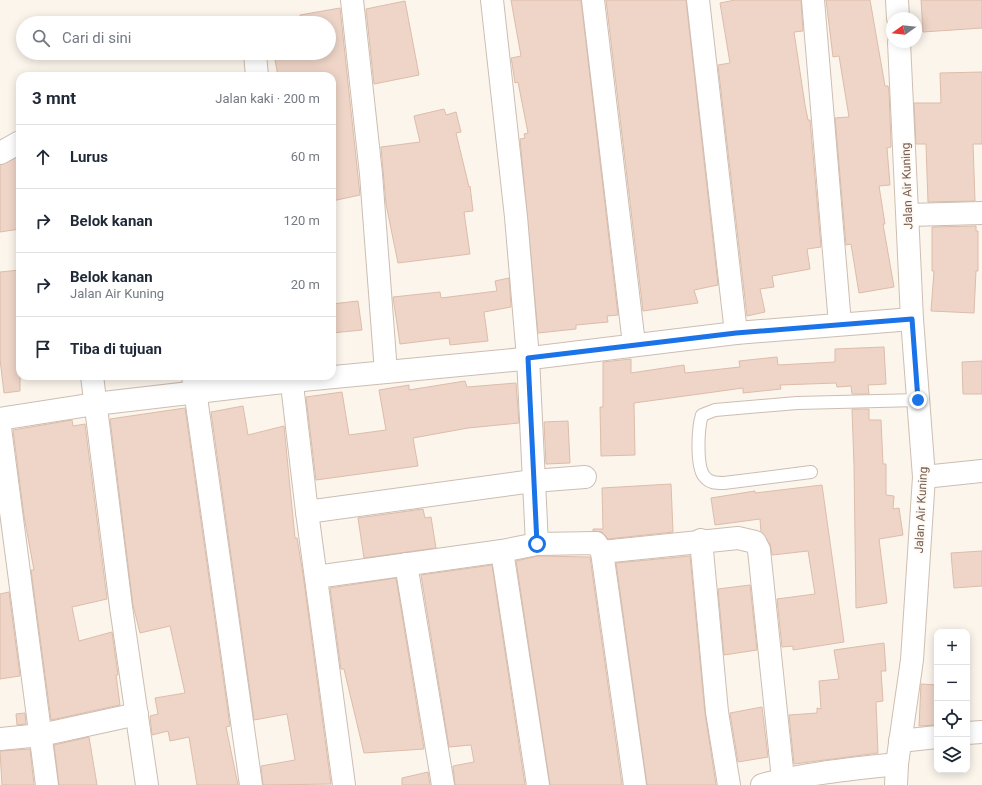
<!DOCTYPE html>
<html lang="id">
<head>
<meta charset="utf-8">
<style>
	body { margin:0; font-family:Roboto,sans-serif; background:#f2f2f3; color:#1f2937 }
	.controls { position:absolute; right:12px; bottom:12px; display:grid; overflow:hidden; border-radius:8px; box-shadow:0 2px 10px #0003 }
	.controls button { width:36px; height:36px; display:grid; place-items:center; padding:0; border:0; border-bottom:1px solid #e0e1e3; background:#fff; color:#1f2937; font:20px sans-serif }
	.compass { position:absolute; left:886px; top:12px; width:36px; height:36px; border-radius:50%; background:#fff; box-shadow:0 2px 10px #0003; rotate:255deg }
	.stop { position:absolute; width:12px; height:12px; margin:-9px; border:3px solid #1a73e8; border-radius:50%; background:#fff }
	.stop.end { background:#1a73e8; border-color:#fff; box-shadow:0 1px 4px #0008 }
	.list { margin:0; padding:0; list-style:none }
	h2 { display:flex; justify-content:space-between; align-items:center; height:52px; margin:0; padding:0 16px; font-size:17px }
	h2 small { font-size:13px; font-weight:400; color:#747a83 }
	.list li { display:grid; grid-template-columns:26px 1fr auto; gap:12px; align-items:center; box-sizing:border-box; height:64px; padding:0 16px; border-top:1px solid #e0e1e3 }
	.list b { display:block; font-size:15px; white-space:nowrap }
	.list p { margin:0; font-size:13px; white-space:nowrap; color:#747a83 }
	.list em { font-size:13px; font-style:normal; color:#747a83 }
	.icon { flex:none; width:22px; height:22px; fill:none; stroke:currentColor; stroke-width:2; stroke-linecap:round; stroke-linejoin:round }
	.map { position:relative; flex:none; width:982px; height:785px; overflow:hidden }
	.search { position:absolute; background:#fff; box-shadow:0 2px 10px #0003; left:16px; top:16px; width:320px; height:44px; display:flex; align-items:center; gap:10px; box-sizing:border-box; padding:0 14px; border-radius:22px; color:#747a83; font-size:15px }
	.panel { position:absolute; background:#fff; box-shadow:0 2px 10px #0003; left:16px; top:72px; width:320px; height:308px; border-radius:12px }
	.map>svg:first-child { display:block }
	.building { fill:#eed5c7; stroke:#debca9 }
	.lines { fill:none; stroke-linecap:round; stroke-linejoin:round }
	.lane-casing { stroke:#cdbdb3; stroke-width:14 }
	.street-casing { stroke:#cdbdb3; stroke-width:24 }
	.secondary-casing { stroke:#cfbeb1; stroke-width:24 }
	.lane { stroke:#fff; stroke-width:12 }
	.street { stroke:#fff; stroke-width:22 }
	.secondary { stroke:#fff; stroke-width:22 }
	.route { stroke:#1a73e8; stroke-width:5 }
	.labels { text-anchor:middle; stroke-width:3.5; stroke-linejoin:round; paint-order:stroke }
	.street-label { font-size:12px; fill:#745d51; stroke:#fef9f3 }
</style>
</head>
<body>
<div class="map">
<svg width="982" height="785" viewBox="0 0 982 785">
	<rect width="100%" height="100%" fill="#fbf5ec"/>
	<!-- building -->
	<g class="building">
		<path d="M 511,0 L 581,0 L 618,315 L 607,316 L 608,322 L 576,325 L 576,329 L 538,333 L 520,139 L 525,138 L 524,134 L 528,133 L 518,82 L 515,83 L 512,63 L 511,58 L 521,56 Z"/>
		<path d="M 606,0 L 686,0 L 718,285 L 694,290 L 698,303 L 643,311 Z"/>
		<path d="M 735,0 L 801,0 L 803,31 L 794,32 L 805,105 L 808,120 L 810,120 L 821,247 L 807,249 L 810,269 L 772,276 L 774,287 L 760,289 L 765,312 L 747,316 L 718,65 L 730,63 L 720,3 Z"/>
		<path d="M 826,0 L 870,0 L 885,86 L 888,86 L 889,91 L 891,143 L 891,147 L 887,148 L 890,185 L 879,186 L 885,224 L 883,224 L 894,287 L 859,293 L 851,244 L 846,245 L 835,118 L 849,117 L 839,56 L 833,57 Z"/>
		<path d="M 921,0 L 982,0 L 982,28 L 923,32 Z"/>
		<path d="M 405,1 L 419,75 L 374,84 L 366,9 Z"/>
		<path d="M 340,8 L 360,195 L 332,201 L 332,76 L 278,76 L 275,60 L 307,53 L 329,53 L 329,23 L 302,23 L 300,15 Z"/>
		<path d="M 982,72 L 982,144 L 973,144 L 975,201 L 928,202 L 926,144 L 916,144 L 914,103 L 941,103 L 940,73 Z"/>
		<path d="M 444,109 L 446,115 L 456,112 L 461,132 L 456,133 L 469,187 L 470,186 L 473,211 L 464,212 L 470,254 L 398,263 L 386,204 L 381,147 L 420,142 L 414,116 Z"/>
		<path d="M 20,156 L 20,229 L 0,232 L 0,165 Z"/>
		<path d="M 976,226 L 976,231 L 978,231 L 978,271 L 976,271 L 974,313 L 931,311 L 934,271 L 932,271 L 932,227 Z"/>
		<path d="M 20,270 L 20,391 L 4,393 L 0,359 L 0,272 Z"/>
		<path d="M 509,278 L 511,307 L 484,312 L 488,341 L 450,345 L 449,338 L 400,344 L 393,297 L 440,292 L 441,298 L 497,291 L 495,281 Z"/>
		<path d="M 358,301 L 362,330 L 332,333 L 332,304 Z"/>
		<path d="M 884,347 L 886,384 L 868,385 L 869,394 L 852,394 L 851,386 L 837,387 L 836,383 L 780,385 L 781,389 L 743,393 L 743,388 L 634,403 L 635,455 L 601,456 L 600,407 L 603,407 L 603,362 L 631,359 L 631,373 L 684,365 L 685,373 L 740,367 L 739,361 L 777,357 L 778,365 L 835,362 L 835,349 Z"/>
		<path d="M 982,361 L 982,394 L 963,394 L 962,362 Z"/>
		<path d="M 465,381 L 467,387 L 516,383 L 519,423 L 468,428 L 413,438 L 418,466 L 316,480 L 306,397 L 342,392 L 349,435 L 386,430 L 379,390 L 409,385 L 409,390 Z"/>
		<path d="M 243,406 L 248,435 L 284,426 L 295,538 L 297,538 L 303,574 L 331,784 L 263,785 L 261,766 L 295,760 L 287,714 L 254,720 L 211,412 Z"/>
		<path d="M 185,408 L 230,726 L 226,727 L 238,785 L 197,785 L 189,737 L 170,741 L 168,731 L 152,735 L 150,716 L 158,714 L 155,698 L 185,693 L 170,626 L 140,633 L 133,605 L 110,419 Z"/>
		<path d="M 852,409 L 869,409 L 869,420 L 881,420 L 883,464 L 886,464 L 886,495 L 894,496 L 893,509 L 899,508 L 903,535 L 879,539 L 887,603 L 856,608 L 854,465 Z"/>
		<path d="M 72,420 L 73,426 L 85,424 L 107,599 L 72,607 L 79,641 L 112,632 L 118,675 L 116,675 L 120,705 L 51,720 L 31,570 L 34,570 L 24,516 L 13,430 Z"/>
		<path d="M 568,421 L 570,463 L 546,464 L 544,422 Z"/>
		<path d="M 671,484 L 673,532 L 608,539 L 602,532 L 593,531 L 593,529 L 603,529 L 602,488 Z"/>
		<path d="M 822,485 L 844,642 L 793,650 L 793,646 L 782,647 L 777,599 L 815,594 L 808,551 L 772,555 L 770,544 L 761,532 L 760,519 L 715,525 L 711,498 L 755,491 L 755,493 Z"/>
		<path d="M 423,509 L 425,518 L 431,517 L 436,548 L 364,558 L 358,518 Z"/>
		<path d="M 982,551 L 982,586 L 954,588 L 951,553 Z"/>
		<path d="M 538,556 L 590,557 L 622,785 L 550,785 L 516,561 Z"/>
		<path d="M 690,556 L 705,713 L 716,785 L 647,785 L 616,563 Z"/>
		<path d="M 492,565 L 525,785 L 455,785 L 453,766 L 474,762 L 471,745 L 449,747 L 421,575 Z"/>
		<path d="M 396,578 L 424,749 L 364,753 L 344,669 L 341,669 L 330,588 Z"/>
		<path d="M 750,585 L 757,650 L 724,655 L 718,589 Z"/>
		<path d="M 9,592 L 20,676 L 0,679 L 0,594 Z"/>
		<path d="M 884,643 L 886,671 L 881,671 L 883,701 L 876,702 L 878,753 L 794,764 L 789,715 L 817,713 L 817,708 L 821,709 L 819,681 L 839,679 L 834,650 Z"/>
		<path d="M 921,684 L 937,685 L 937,725 L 919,726 Z"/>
		<path d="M 762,707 L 768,757 L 738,762 L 730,713 Z"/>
		<path d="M 25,713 L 26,724 L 17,725 L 16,714 Z"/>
		<path d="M 89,737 L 97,785 L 59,785 L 54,745 Z"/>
		<path d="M 30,749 L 34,785 L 2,785 L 0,751 Z"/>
		<path d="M 428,772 L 430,785 L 402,785 L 402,778 Z"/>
	</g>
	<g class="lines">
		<!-- lane casing -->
		<g class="lane-casing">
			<path id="lane" d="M 811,472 L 724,483 C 716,483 709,483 704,476 C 696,465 698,427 702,415 L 715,410 L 797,403 L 919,400"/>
		</g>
		<!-- street casing -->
		<g class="street-casing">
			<g id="street">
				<path d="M 352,0 L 371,174 L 386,372"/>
				<path d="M 492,0 L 516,217 L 528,358 L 537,544"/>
				<path d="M 593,0 L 634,344"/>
				<path d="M 698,0 L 736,333"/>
				<path d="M 813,0 L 840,324"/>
				<path d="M 255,54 L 257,76"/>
				<path d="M 0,153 L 20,142"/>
				<path d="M 908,215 L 982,213"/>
				<path d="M 92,376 L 121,607 L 147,785"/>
				<path d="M 193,376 L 251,785"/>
				<path d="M 291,376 L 307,512 L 344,785"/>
				<path d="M 0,419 L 95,404 L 292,381 L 523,359 L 736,333 L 912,319"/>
				<path d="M 0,428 L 47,785"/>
				<path d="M 924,477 L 982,471"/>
				<path d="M 307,512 L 533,481 L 585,477"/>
				<path d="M 701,540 L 717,712 L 729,785"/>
				<path d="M 502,551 L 538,785"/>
				<path d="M 406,564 L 443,785"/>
				<path d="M 316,577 L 502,551 L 537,544 L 596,543 L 602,552"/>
				<path d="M 967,733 L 982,732"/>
				<path d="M 0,739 L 41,735 L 137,714"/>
				<path d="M 900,741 L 937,737"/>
				<path d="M 635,785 L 602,552 L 738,538 L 755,542 L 759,550 L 783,779"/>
				<path d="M 762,785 C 806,773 852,769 897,764"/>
			</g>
		</g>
		<!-- secondary casing -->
		<g class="secondary-casing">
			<g id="secondary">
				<path d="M 897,0 L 898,18"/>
				<path d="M 896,785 L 897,764 L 912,660 L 924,477 L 912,319 L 899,42"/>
			</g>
		</g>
		<!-- lane -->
		<use href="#lane" class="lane"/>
		<!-- street -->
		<use href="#street" class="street"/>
		<!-- secondary -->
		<use href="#secondary" class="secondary"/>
	</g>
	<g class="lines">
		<!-- route -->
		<path class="route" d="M 537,544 L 528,358 L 736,333 L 912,319 L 918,400"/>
	</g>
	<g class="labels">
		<!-- street labels -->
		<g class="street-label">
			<text transform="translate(907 186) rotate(-92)" y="4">Jalan Air Kuning</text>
			<text transform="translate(921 510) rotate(-87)" y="4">Jalan Air Kuning</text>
		</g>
	</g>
</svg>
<div class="controls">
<button>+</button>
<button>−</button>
<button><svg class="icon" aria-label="locate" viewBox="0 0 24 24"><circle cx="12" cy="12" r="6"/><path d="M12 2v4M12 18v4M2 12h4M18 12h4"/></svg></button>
<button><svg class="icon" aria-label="layers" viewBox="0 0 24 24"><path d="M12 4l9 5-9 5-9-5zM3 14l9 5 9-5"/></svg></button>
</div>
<svg class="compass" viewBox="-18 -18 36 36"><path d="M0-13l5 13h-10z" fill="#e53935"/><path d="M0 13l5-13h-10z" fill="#747a83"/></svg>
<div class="stop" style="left:537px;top:544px"></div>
<div class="stop end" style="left:918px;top:400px"></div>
<div class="search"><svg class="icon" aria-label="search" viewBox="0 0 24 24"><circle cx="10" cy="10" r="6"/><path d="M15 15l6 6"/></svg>Cari di sini</div>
<section class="panel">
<h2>3 mnt<small>Jalan kaki · 200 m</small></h2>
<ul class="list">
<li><svg class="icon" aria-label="ahead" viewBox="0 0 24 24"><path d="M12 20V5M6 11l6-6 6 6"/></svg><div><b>Lurus</b></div><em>60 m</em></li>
<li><svg class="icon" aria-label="right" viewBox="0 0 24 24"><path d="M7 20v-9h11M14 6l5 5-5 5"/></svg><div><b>Belok kanan</b></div><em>120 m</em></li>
<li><svg class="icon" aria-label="right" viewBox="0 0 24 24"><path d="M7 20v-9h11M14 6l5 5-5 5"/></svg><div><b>Belok kanan</b><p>Jalan Air Kuning</p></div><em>20 m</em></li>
<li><svg class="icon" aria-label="arrive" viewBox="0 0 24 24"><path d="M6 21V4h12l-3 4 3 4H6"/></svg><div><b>Tiba di tujuan</b></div></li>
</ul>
</section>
</div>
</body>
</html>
